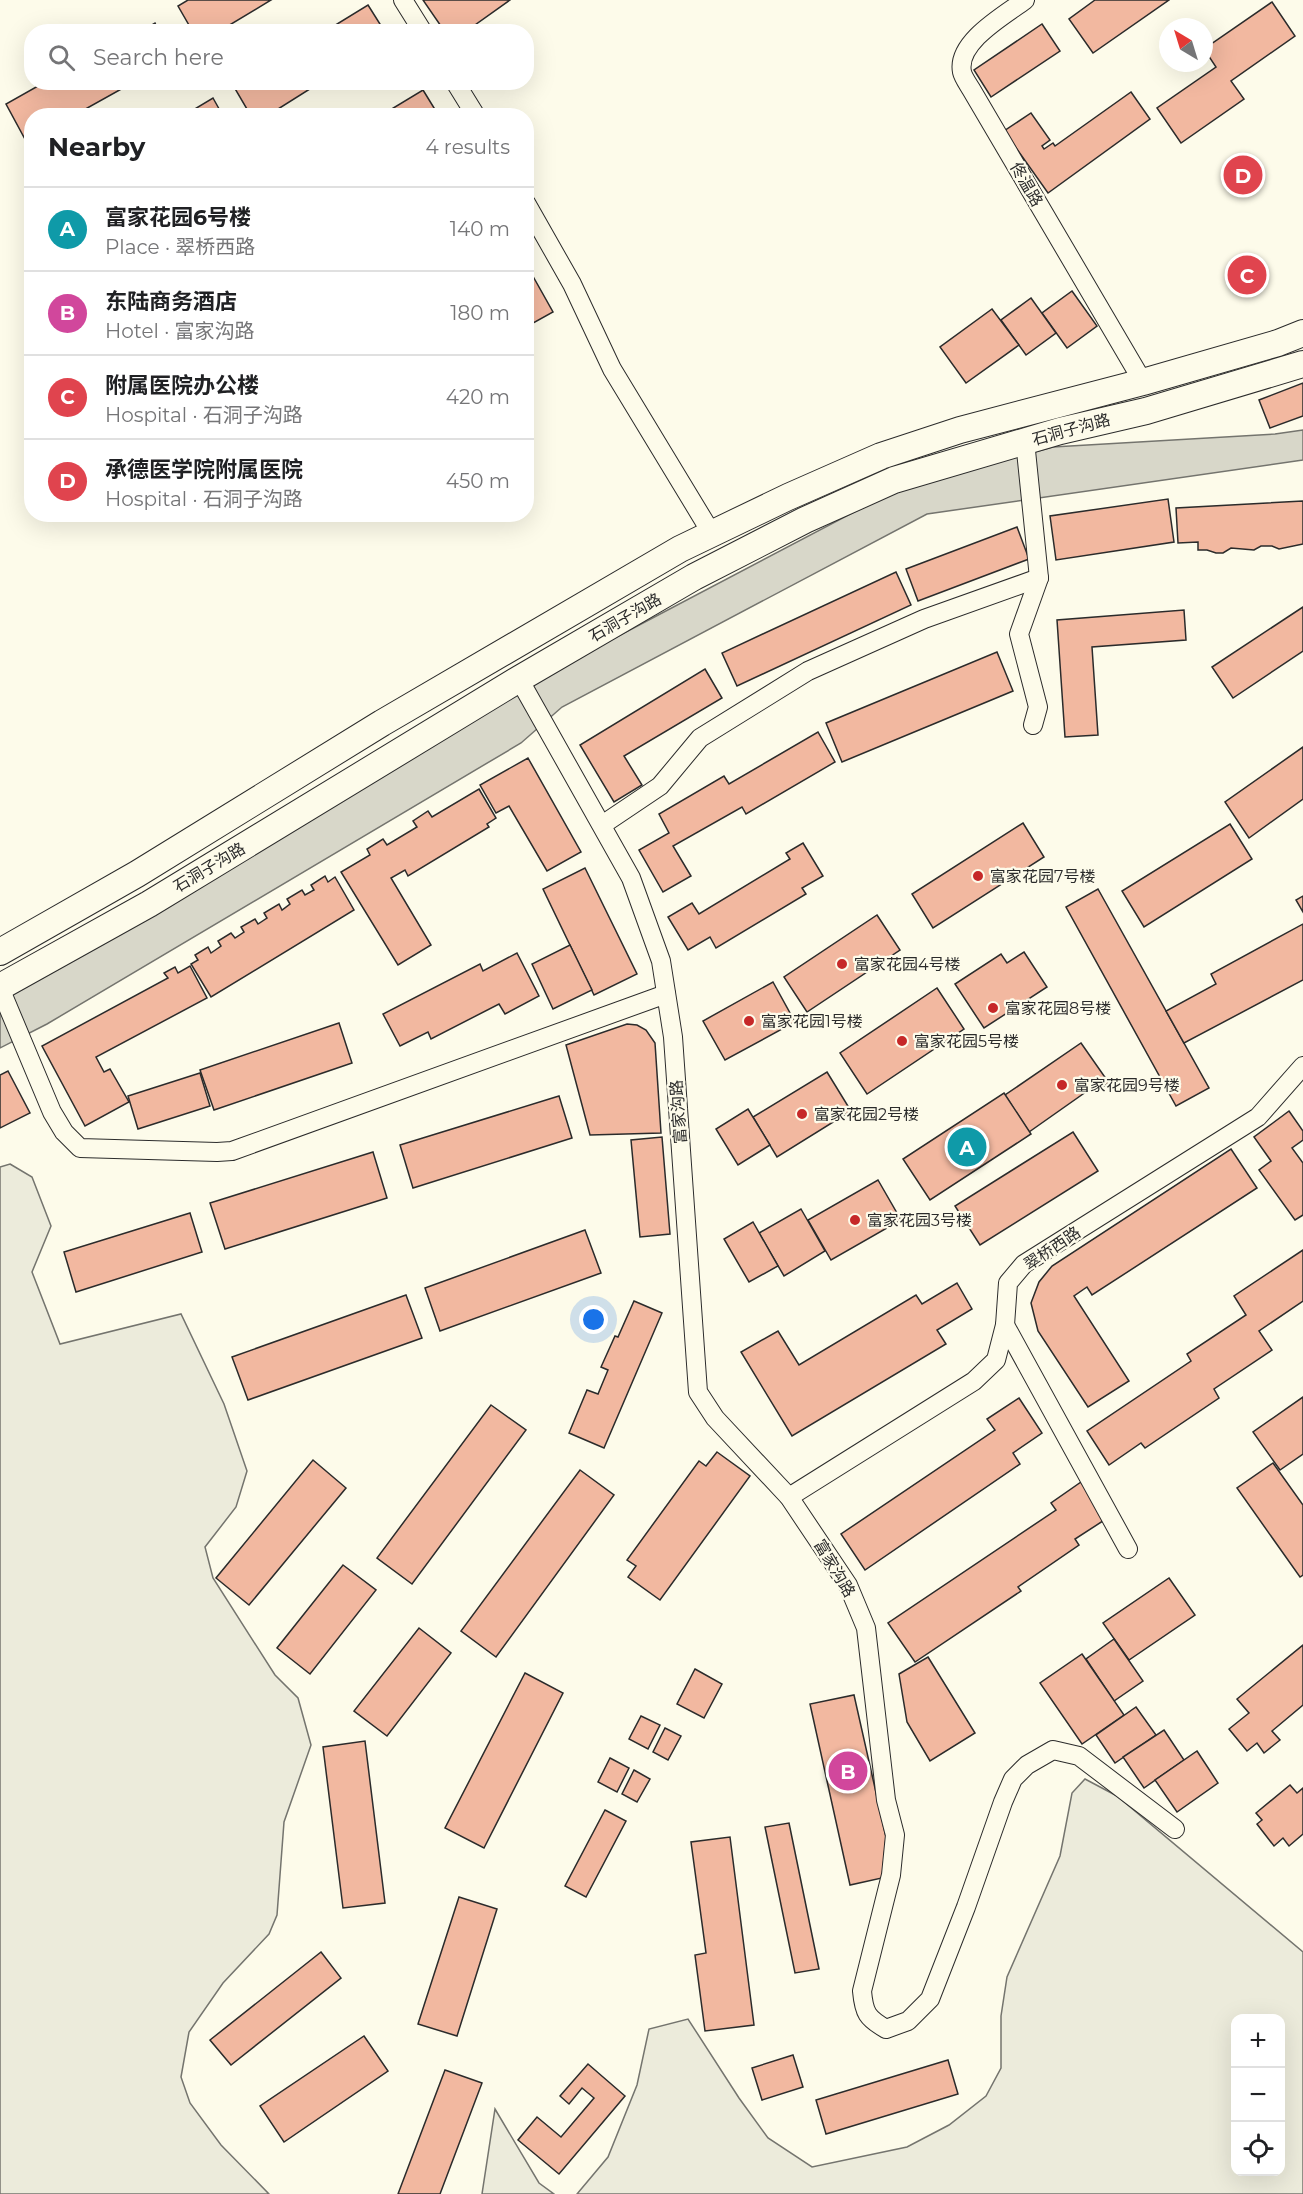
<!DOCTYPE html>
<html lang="en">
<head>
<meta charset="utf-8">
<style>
	body { margin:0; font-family:Montserrat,"Noto Sans SC",sans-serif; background:#f2f2f2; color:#202124 }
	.controls { position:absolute; right:18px; bottom:18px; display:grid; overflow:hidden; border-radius:12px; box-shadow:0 6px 24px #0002 }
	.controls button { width:54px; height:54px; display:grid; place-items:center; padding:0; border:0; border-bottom:2px solid #e0e0e0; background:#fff; color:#202124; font:30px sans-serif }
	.compass { position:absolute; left:1159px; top:18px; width:54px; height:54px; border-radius:50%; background:#fff; box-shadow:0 6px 24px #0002; rotate:322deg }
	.you { position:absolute; left:594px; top:1320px; width:21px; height:21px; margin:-15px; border:4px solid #fff; border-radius:50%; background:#1a73e8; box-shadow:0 0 0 9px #1a73e833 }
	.badge { display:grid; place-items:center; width:39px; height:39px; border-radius:50%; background:#ea580c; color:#fff; font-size:20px; font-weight:700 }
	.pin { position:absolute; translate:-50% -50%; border:3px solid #fff; box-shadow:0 2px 6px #0006 }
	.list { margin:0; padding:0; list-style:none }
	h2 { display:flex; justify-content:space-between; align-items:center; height:78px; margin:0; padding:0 24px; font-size:26px }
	h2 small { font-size:20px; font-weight:400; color:#757577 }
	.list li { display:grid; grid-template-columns:39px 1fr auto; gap:18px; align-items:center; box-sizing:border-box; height:84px; padding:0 24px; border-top:2px solid #e0e0e0 }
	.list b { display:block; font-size:22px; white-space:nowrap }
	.list p { margin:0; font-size:20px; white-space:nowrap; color:#757577 }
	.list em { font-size:20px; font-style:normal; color:#757577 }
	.icon { flex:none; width:33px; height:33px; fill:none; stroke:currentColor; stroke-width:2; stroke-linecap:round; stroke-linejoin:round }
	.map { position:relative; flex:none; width:1303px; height:2194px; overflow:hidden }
	.search { position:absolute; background:#fff; box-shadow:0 6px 24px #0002; left:24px; top:24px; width:510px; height:66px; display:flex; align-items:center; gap:15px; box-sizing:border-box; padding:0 21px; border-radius:24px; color:#757577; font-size:22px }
	.panel { position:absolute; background:#fff; box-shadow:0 6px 24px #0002; left:24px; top:108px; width:510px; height:414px; border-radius:24px }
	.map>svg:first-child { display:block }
	.green { fill:#ecebdb; stroke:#74746e; stroke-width:1.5; fill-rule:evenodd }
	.water { fill:#d8d7c9; stroke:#74746e; stroke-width:1.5 }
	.building { fill:#f2b8a0; stroke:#2b2b2b; stroke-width:1.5 }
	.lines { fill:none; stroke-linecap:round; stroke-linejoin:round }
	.minor-casing { stroke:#2b2b2b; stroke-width:20 }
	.secondary-casing { stroke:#2b2b2b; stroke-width:28 }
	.minor { stroke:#fdfbea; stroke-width:18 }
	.secondary { stroke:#fdfbea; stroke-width:26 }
	.poi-dot { fill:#c62828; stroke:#fdfbea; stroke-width:2 }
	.labels { text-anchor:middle; stroke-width:4.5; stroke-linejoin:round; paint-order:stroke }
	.street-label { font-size:16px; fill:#2b2b2b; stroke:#fdfbea }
	.poi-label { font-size:16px; fill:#2b2b2b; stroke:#fdfbea; text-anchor:start }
</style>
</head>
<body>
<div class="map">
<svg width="1303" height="2194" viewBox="0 0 1303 2194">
	<rect width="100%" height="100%" fill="#fdfbea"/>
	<!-- green -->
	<g class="green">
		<path d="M 10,1164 L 32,1177 L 51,1226 L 32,1272 L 60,1344 L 181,1314 L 224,1404 L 247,1471 L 236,1507 L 205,1547 L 213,1578 L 275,1675 L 298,1698 L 311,1745 L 284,1822 L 277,1915 L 269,1934 L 223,1983 L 189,2032 L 181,2077 L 190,2103 L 221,2145 L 269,2194 L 0,2194 L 0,1167 Z"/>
		<path d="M 1085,1779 L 1117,1796 L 1303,1952 L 1303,2194 L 577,2194 L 608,2157 L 637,2085 L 649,2029 L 688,2019 L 739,2098 L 768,2138 L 812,2167 L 907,2147 L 949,2125 L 986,2096 L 1001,2068 L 1001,2016 L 1007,1977 L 1060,1856 L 1072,1793 ZM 1236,2018 L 1280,2018 L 1280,2172 L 1236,2172 Z"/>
		<path d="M 495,2109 L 539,2183 L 554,2194 L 482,2194 Z"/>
	</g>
	<!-- water -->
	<path class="water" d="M 1303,430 L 1303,460 L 927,514 L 562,707 L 521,743 L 47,1024 L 0,1048 L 0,998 L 548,673 L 896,490 L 1053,447 L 1275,434 Z"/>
	<!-- building -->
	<g class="building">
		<path d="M 188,0 L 271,0 L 218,32 L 193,32 L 178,6 Z"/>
		<path d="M 423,0 L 510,0 L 465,32 L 445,32 Z"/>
		<path d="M 1095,0 L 1169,0 L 1093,53 L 1069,19 Z"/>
		<path d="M 1272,2 L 1295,36 L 1231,81 L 1244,99 L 1181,143 L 1157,108 L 1216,67 L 1204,49 Z"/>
		<path d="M 368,5 L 385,32 L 324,32 Z"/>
		<path d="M 155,23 L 159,32 L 140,32 Z"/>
		<path d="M 1042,24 L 1060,51 L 991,97 L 974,70 Z"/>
		<path d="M 45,82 L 134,82 L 73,116 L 32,116 L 32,138 L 26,141 L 6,104 Z"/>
		<path d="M 240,82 L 321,82 L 267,116 L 251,116 L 234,87 Z"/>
		<path d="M 423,90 L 439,116 L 380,116 Z"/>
		<path d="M 1131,92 L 1150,119 L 1048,193 L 1004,131 L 1031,113 L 1050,140 L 1042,146 L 1044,149 L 1053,143 L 1055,146 Z"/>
		<path d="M 213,98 L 223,116 L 183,116 Z"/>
		<path d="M 530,271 L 553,312 L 526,327 L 526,273 Z"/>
		<path d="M 1072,291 L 1097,326 L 1067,348 L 1042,313 Z"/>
		<path d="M 1031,298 L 1056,333 L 1026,355 L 1001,320 Z"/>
		<path d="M 992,309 L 1019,345 L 966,383 L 940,347 Z"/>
		<path d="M 1303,383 L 1303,416 L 1270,428 L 1259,400 Z"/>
		<path d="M 1168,499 L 1174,542 L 1056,560 L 1050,516 Z"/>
		<path d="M 1303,501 L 1303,544 L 1279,549 L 1272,546 L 1261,546 L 1254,550 L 1231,548 L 1223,553 L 1216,553 L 1207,550 L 1198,550 L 1198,542 L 1178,543 L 1176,508 Z"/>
		<path d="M 1017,527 L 1029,559 L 918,601 L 906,569 Z"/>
		<path d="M 896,572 L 911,605 L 737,686 L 722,653 Z"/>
		<path d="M 1303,607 L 1303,651 L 1233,698 L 1212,667 Z"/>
		<path d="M 1184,610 L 1186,640 L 1092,647 L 1098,735 L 1065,737 L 1057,620 Z"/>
		<path d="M 997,652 L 1013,691 L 842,762 L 826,723 Z"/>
		<path d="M 705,669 L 722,698 L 624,756 L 642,785 L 614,802 L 580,745 Z"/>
		<path d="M 818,732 L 835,762 L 746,814 L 742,807 L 673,846 L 691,876 L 663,892 L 639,850 L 669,833 L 659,814 L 724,776 L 729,784 Z"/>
		<path d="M 1303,747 L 1303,799 L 1249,838 L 1225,802 Z"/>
		<path d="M 528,758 L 581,852 L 547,871 L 509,806 L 496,813 L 480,785 Z"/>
		<path d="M 479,789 L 496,818 L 487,824 L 489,827 L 408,876 L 405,870 L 391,878 L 431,945 L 398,965 L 341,872 L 370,855 L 367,849 L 383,839 L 387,845 L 417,827 L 413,821 L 428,811 L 432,817 Z"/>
		<path d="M 1023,823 L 1044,857 L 933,928 L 912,894 Z"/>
		<path d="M 1230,824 L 1252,859 L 1144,927 L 1122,891 Z"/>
		<path d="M 803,843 L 823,876 L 802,888 L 806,894 L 716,948 L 710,937 L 688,950 L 668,917 L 692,903 L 699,914 L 790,859 L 786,853 Z"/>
		<path d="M 585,868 L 637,974 L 594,995 L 543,889 Z"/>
		<path d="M 325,876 L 328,882 L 335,877 L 354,910 L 211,997 L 191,964 L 198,960 L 195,955 L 208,947 L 211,953 L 221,946 L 218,941 L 231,933 L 235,938 L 244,932 L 241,927 L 255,919 L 258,924 L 267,918 L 264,913 L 279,904 L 282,910 L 290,904 L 287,899 L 302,890 L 305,895 L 314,890 L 311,885 Z"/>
		<path d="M 1098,889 L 1209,1088 L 1176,1106 L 1066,907 Z"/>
		<path d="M 1303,896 L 1303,912 L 1296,900 Z"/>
		<path d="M 877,915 L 900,950 L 807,1012 L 784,977 Z"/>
		<path d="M 1303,924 L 1303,980 L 1184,1043 L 1166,1011 L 1216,984 L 1211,974 Z"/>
		<path d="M 570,945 L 592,990 L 553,1009 L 532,964 Z"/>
		<path d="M 1024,952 L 1047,987 L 984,1028 L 955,984 L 1001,954 L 1007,963 Z"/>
		<path d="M 517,953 L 539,996 L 505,1014 L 499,1004 L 431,1039 L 428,1032 L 400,1046 L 383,1014 L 480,964 L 483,971 Z"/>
		<path d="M 190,966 L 207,998 L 96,1057 L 104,1072 L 110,1069 L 129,1102 L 85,1126 L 42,1046 L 168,978 L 164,973 L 175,967 L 178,973 Z"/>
		<path d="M 773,982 L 795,1022 L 725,1060 L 703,1021 Z"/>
		<path d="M 937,988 L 964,1029 L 867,1094 L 840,1053 Z"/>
		<path d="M 339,1023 L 352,1063 L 214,1110 L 200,1070 Z"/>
		<path d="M 627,1024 L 637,1025 L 646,1030 L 655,1043 L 661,1133 L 590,1135 L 566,1045 Z"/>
		<path d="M 1081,1043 L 1109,1083 L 1096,1091 L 1093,1087 L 1029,1132 L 1005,1095 Z"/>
		<path d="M 8,1071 L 30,1113 L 0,1128 L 0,1075 Z"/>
		<path d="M 827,1072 L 851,1111 L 777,1157 L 753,1117 Z"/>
		<path d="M 200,1073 L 210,1106 L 138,1129 L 128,1096 Z"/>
		<path d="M 1004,1093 L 1031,1134 L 930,1200 L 903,1159 Z"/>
		<path d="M 559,1096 L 572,1138 L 413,1188 L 400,1145 Z"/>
		<path d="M 748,1109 L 770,1145 L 738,1165 L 716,1129 Z"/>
		<path d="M 1289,1111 L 1303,1131 L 1303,1140 L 1292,1148 L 1303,1163 L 1303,1215 L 1295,1220 L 1259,1170 L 1271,1161 L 1254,1137 Z"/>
		<path d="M 1073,1132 L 1098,1171 L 980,1245 L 955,1206 Z"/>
		<path d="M 662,1137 L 670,1234 L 640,1237 L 631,1140 Z"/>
		<path d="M 1231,1149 L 1257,1188 L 1092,1295 L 1087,1287 L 1074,1296 L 1129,1381 L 1088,1407 L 1038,1331 L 1031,1303 L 1039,1282 L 1052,1266 Z"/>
		<path d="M 373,1152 L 387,1198 L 225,1249 L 210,1203 Z"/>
		<path d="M 878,1180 L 901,1220 L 831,1260 L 808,1220 Z"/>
		<path d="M 801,1209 L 825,1251 L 784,1276 L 759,1233 Z"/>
		<path d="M 190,1213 L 202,1252 L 76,1292 L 64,1252 Z"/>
		<path d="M 753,1222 L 778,1266 L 749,1282 L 724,1239 Z"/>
		<path d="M 585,1230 L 601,1273 L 440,1331 L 425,1288 Z"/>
		<path d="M 1303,1250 L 1303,1301 L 1259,1331 L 1272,1350 L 1214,1389 L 1219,1398 L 1145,1448 L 1141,1443 L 1109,1465 L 1087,1431 L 1191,1361 L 1187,1354 L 1246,1315 L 1234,1296 Z"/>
		<path d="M 957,1283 L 972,1309 L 937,1330 L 946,1344 L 792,1436 L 741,1352 L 778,1331 L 799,1365 L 916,1295 L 922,1304 Z"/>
		<path d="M 406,1295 L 422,1338 L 248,1400 L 232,1357 Z"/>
		<path d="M 634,1301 L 662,1313 L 604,1448 L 569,1433 L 587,1390 L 598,1394 L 608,1370 L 601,1367 L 615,1336 L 618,1337 Z"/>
		<path d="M 1303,1397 L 1303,1454 L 1280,1470 L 1253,1432 Z"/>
		<path d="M 1019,1398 L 1042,1433 L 1013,1453 L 1020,1464 L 865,1570 L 841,1534 L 995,1430 L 987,1419 Z"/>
		<path d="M 491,1405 L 526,1430 L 412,1584 L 377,1558 Z"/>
		<path d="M 717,1452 L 750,1476 L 660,1600 L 628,1577 L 636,1566 L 627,1560 L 699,1461 L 706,1466 Z"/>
		<path d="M 313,1460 L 346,1488 L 249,1605 L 216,1578 Z"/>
		<path d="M 1273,1463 L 1303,1505 L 1303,1575 L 1300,1577 L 1237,1488 Z"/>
		<path d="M 580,1470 L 614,1495 L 496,1657 L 461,1631 Z"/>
		<path d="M 1081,1482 L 1106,1519 L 1075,1539 L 1079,1545 L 1018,1587 L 1021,1591 L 915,1662 L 888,1623 L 1056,1510 L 1051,1503 Z"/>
		<path d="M 343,1565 L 376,1590 L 310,1674 L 277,1648 Z"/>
		<path d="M 1169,1578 L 1195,1615 L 1129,1660 L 1103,1623 Z"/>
		<path d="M 419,1628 L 451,1653 L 387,1736 L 354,1711 Z"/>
		<path d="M 1114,1639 L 1143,1681 L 1114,1701 L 1086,1659 Z"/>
		<path d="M 1303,1645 L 1303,1705 L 1272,1731 L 1280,1740 L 1264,1753 L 1257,1743 L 1247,1751 L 1229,1729 L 1249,1713 L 1237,1699 Z"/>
		<path d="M 1082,1654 L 1124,1715 L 1082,1744 L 1040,1683 Z"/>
		<path d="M 928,1657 L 975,1733 L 930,1761 L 907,1722 L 899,1674 Z"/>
		<path d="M 695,1669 L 722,1684 L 704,1718 L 677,1704 Z"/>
		<path d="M 525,1673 L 563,1693 L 484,1848 L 445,1828 Z"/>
		<path d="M 854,1695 L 886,1837 L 882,1878 L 850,1885 L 810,1704 Z"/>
		<path d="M 1136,1707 L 1156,1735 L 1115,1763 L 1096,1735 Z"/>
		<path d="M 641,1716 L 660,1725 L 648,1749 L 629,1739 Z"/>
		<path d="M 665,1728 L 681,1736 L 668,1760 L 653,1752 Z"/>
		<path d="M 1164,1730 L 1184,1760 L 1144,1788 L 1123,1757 Z"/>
		<path d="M 365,1741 L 385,1903 L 343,1908 L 323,1747 Z"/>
		<path d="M 1197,1751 L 1218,1783 L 1177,1812 L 1155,1780 Z"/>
		<path d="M 610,1758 L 629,1768 L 617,1792 L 598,1782 Z"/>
		<path d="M 634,1770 L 650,1779 L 637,1802 L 622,1794 Z"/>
		<path d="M 1290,1785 L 1297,1793 L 1303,1788 L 1303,1834 L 1289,1846 L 1283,1838 L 1274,1846 L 1257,1824 L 1262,1820 L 1256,1813 Z"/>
		<path d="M 605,1810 L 626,1821 L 586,1897 L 565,1886 Z"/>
		<path d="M 789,1823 L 819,1969 L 795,1973 L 765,1827 Z"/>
		<path d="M 730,1837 L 754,2025 L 705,2031 L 695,1955 L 706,1953 L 691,1842 Z"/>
		<path d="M 459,1897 L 497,1909 L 457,2036 L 418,2024 Z"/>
		<path d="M 321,1952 L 341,1978 L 231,2065 L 210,2040 Z"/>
		<path d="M 364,2036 L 388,2071 L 284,2142 L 260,2106 Z"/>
		<path d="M 793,2055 L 803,2087 L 762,2100 L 752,2068 Z"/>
		<path d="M 948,2060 L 958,2094 L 826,2134 L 816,2100 Z"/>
		<path d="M 588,2064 L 625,2096 L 559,2174 L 518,2140 L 537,2117 L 561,2137 L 594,2098 L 582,2088 L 569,2104 L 560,2096 Z"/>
		<path d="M 445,2070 L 482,2083 L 440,2194 L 398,2194 Z"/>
	</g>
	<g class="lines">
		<!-- minor casing -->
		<g class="minor-casing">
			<g id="minor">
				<path d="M 403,0 L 423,32"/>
				<path d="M 1025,0 C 1005,15 956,42 962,72 C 963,77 968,84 971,89 L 1143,382"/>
				<path d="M 455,82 L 476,116"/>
				<path d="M 526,203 L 572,284 L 612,369 L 712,534"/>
				<path d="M 1025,441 L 1039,578 L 1019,634 L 1038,707 L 1033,725"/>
				<path d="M 519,679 L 631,878 L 661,961 L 673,1037 L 698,1392 L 715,1418 L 789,1497 L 848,1585 L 866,1628 L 886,1800 L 895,1835 L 891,1875 L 862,1991 C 864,2013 867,2018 886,2029 L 908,2021 L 930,1999 L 966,1907 L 1003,1802 L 1013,1779 L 1027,1765 L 1053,1750 L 1079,1756 L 1175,1829"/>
				<path d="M 602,825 L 660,786 L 700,738 L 808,671 L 924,619 L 1039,578"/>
				<path d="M 0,988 L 52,1112 L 64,1132 L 80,1148 L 217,1152 L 232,1151 L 666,994"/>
				<path d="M 1005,1325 L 1128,1549"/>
				<path d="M 789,1497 L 974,1381 L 996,1360 L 1005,1325 L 1008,1283 L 1024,1264 L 1258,1117 L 1303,1066"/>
			</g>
		</g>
		<!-- secondary casing -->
		<g class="secondary-casing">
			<g id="secondary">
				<path d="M 0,952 L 137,874 L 382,723 L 680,549 L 788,497 L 881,456 L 960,430 L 1143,382 L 1278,343 L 1303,333"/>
				<path d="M 0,987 L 149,904 L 519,679 L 694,577 L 805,520 L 894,480 L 1060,431 L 1146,411 L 1303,364"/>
			</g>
		</g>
		<!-- minor -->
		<use href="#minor" class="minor"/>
		<!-- secondary -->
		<use href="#secondary" class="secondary"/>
	</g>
	<!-- markers -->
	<g class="poi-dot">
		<circle cx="978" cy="876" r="6"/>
		<circle cx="842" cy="964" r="6"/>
		<circle cx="993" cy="1008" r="6"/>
		<circle cx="749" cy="1021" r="6"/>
		<circle cx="902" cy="1041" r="6"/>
		<circle cx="1062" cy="1085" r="6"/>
		<circle cx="802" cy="1114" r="6"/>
		<circle cx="855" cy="1220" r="6"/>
	</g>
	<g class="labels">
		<!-- street labels -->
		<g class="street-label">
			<text transform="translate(1027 184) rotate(60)" y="6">佟温路</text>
			<text transform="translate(1071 429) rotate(-15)" y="6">石洞子沟路</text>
			<text transform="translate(625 617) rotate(-30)" y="6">石洞子沟路</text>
			<text transform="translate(209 867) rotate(-31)" y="6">石洞子沟路</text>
			<text transform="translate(678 1112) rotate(-94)" y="6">富家沟路</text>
			<text transform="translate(1052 1248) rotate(-34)" y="6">翠桥西路</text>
			<text transform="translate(835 1568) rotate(59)" y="6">富家沟路</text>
		</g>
		<!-- poi labels -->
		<g class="poi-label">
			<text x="990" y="882">富家花园7号楼</text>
			<text x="854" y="970">富家花园4号楼</text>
			<text x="1005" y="1014">富家花园8号楼</text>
			<text x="761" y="1027">富家花园1号楼</text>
			<text x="914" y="1047">富家花园5号楼</text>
			<text x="1074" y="1091">富家花园9号楼</text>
			<text x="814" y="1120">富家花园2号楼</text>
			<text x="867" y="1226">富家花园3号楼</text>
		</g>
	</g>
</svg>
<div class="controls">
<button>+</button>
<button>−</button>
<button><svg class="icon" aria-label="locate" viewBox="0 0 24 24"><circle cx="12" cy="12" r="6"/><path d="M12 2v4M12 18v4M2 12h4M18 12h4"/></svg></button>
</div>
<svg class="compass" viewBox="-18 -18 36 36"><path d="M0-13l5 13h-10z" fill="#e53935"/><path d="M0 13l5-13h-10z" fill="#757577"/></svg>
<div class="you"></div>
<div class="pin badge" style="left:967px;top:1147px;background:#0f9aa8">A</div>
<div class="pin badge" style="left:848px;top:1771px;background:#d1479c">B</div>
<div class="pin badge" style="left:1247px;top:275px;background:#e0444e">C</div>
<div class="pin badge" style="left:1243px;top:175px;background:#e0444e">D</div>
<div class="search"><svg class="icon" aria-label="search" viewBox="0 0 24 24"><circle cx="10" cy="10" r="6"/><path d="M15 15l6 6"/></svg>Search here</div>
<section class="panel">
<h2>Nearby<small>4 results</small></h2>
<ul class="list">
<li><span class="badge" style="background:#0f9aa8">A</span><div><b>富家花园6号楼</b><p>Place · 翠桥西路</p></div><em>140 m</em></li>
<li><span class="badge" style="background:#d1479c">B</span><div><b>东陆商务酒店</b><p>Hotel · 富家沟路</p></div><em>180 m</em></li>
<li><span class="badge" style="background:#e0444e">C</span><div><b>附属医院办公楼</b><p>Hospital · 石洞子沟路</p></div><em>420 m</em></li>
<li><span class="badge" style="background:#e0444e">D</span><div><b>承德医学院附属医院</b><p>Hospital · 石洞子沟路</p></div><em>450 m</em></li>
</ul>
</section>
</div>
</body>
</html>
